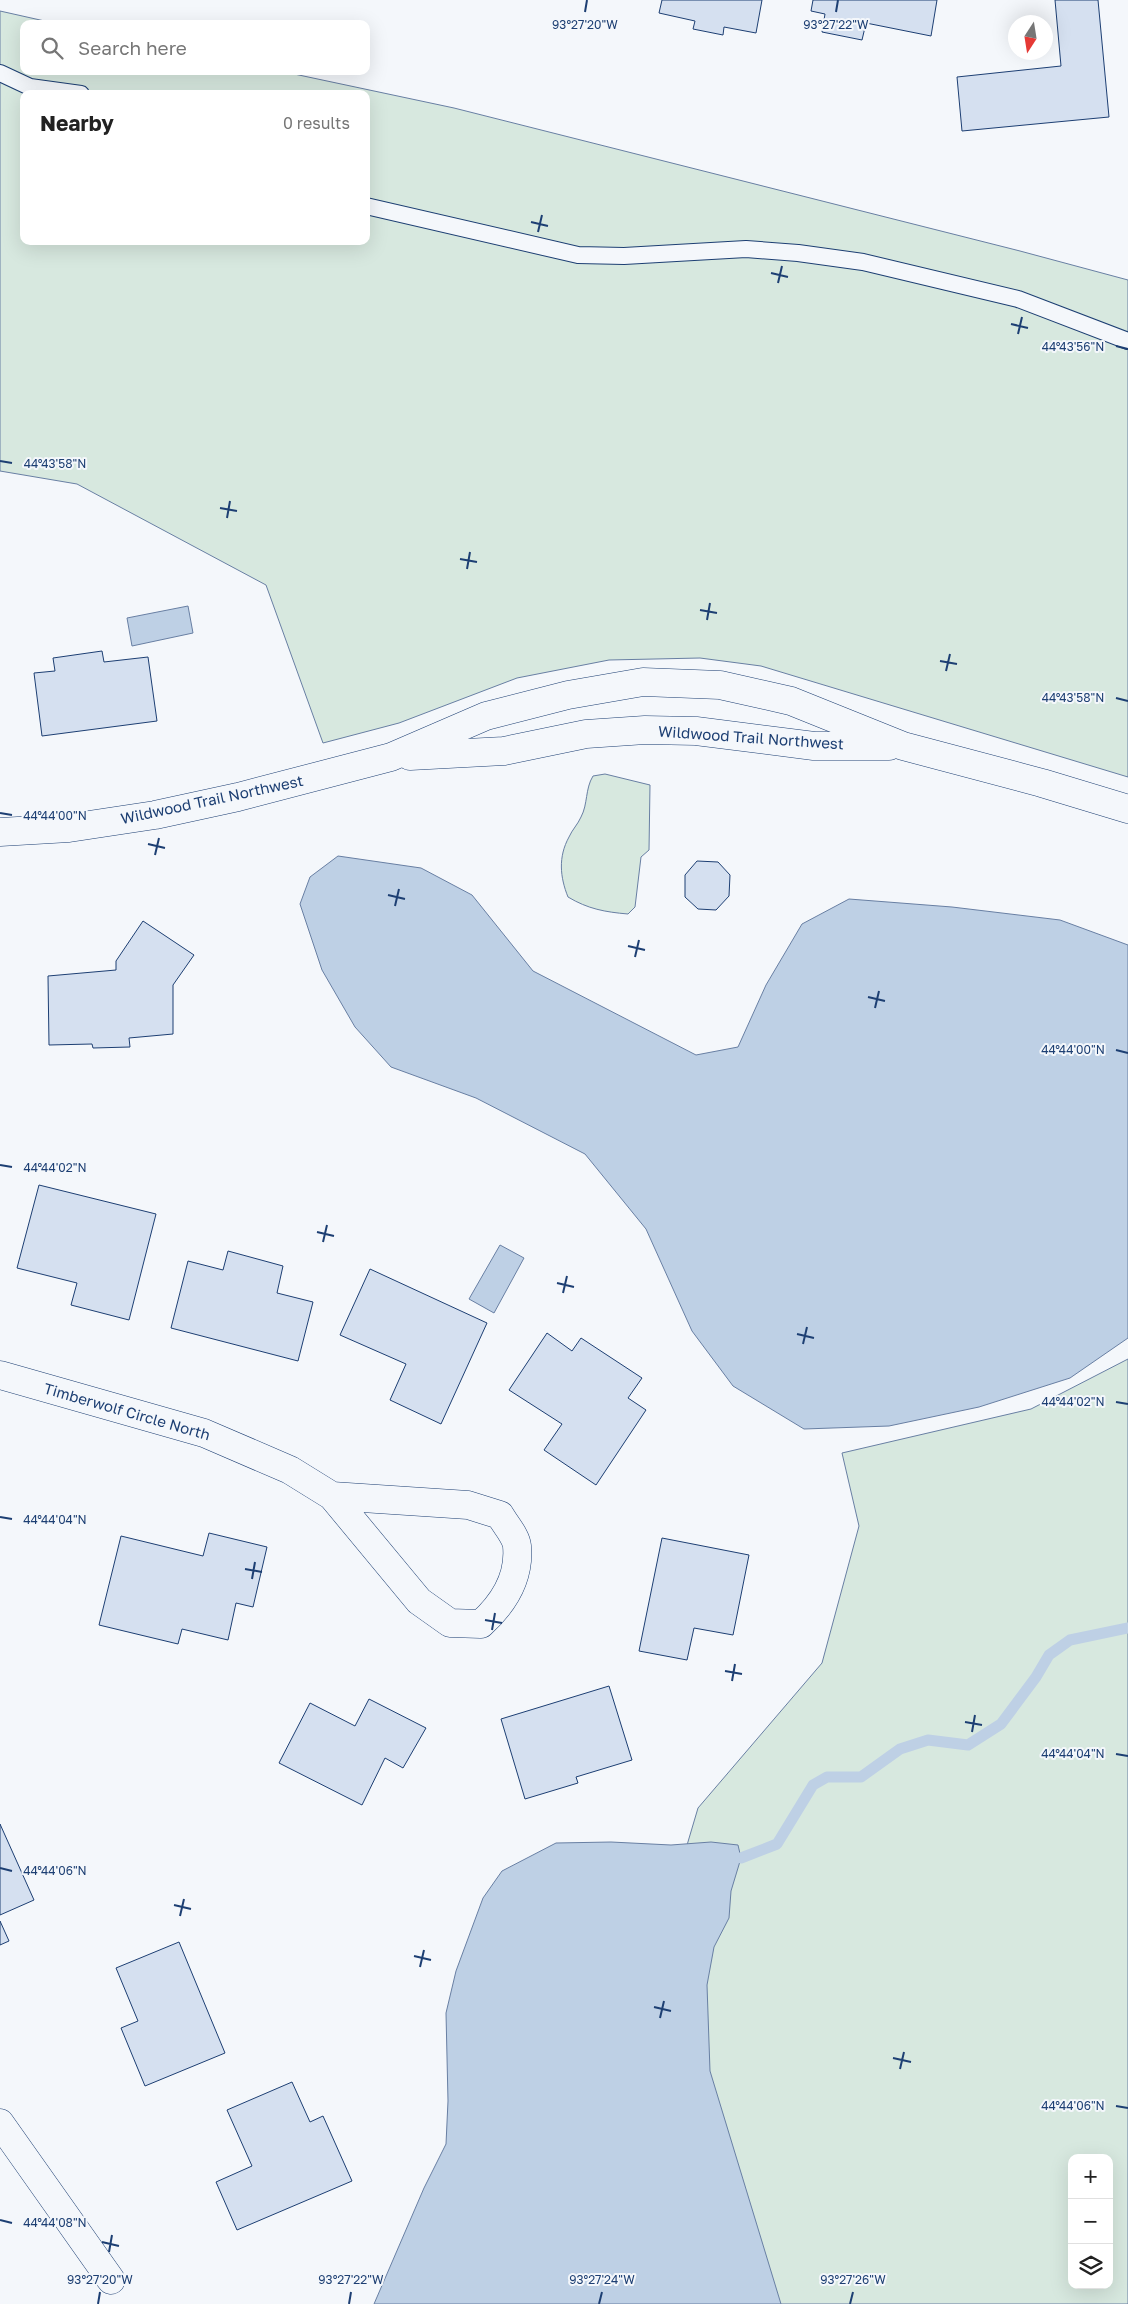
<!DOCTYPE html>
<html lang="en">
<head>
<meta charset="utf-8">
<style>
	body { margin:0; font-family:"Golos Text",sans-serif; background:#f6f6f6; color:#222 }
	.controls { position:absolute; right:15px; bottom:15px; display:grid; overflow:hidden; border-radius:10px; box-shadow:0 5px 20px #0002 }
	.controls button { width:45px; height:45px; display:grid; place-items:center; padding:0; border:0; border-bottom:1px solid #e0e0e0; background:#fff; color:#222; font:25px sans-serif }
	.compass { position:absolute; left:1008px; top:15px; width:45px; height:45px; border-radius:50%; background:#fff; box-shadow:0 5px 20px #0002; rotate:192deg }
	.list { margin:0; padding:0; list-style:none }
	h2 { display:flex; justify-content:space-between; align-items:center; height:65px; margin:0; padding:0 20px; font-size:21px }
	h2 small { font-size:16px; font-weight:400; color:#767676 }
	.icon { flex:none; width:28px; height:28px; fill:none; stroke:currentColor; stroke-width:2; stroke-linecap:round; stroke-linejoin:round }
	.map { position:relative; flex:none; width:1128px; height:2304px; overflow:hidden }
	.search { position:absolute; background:#fff; box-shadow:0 5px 20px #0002; left:20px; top:20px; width:350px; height:55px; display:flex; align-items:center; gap:12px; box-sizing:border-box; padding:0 18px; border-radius:10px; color:#767676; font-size:19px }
	.panel { position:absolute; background:#fff; box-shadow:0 5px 20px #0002; left:20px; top:90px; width:350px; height:155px; border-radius:10px }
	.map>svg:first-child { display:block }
	.green { fill:#d7e8df; stroke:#687fa3; fill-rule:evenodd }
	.water { fill:#bed0e5; stroke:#687fa3 }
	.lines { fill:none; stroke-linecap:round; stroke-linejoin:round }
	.stream { stroke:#bed0e5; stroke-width:11 }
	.building { fill:#d5e0f0; stroke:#1d3f73 }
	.lane-casing { stroke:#1d3f73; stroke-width:18 }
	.street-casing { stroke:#1d3f73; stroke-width:29 }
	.lane { stroke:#f4f7fb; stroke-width:16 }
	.street { stroke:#f4f7fb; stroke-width:28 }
	.ticks { fill:none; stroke:#1d3f73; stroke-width:2 }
	.labels { text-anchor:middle; stroke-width:4; stroke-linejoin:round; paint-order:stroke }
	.street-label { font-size:15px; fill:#1d3f73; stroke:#f4f7fb }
	.ticks-label { font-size:12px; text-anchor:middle; fill:#1d3f73; stroke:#f4f7fb; stroke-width:4; stroke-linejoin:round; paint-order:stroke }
</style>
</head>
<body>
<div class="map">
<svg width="1128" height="2304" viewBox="0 0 1128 2304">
	<rect width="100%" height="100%" fill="#f4f7fb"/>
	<!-- green -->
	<g class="green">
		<path d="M 0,11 L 58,24 L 24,24 L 24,71 L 280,71 L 454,108 L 1020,251 L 1128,280 L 1128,777 L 761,666 L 700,658 L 609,660 L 517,678 L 399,723 L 323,743 L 266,585 L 77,484 L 0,471 ZM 24,94 L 366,94 L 366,241 L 24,241 Z"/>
		<path d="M 605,774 L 650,785 L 649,850 L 641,857 L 635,907 L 628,914 C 605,912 588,909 568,897 C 560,877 558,857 569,837 C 572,830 578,824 581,817 C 588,804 585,789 593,776 Z"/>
		<path d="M 1128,1359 L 1128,2304 L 551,2304 L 698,1808 L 822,1663 L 859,1526 L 842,1453 L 1031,1409 ZM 1072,2158 L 1109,2158 L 1109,2285 L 1072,2285 Z"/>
	</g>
	<!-- water -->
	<g class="water">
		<path d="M 188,606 L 193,633 L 132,646 L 127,618 Z"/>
		<path d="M 338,856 L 421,868 L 472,895 L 533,971 L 696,1055 L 738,1047 L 766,985 L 802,924 L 849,899 L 952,907 L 1060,920 L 1128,945 L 1128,1338 L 1070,1378 L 979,1407 L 889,1426 L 804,1429 L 733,1386 L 692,1331 L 646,1229 L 585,1154 L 476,1098 L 391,1067 L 355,1027 L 322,970 L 300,904 L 310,877 Z"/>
		<path d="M 500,1245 L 524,1258 L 494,1313 L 469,1299 Z"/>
		<path d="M 611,1842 L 671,1845 L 711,1842 L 738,1845 L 741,1858 L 731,1891 L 729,1918 L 714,1947 L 707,1985 L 710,2071 L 781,2304 L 374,2304 L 424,2188 L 446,2144 L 448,2101 L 446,2013 L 456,1971 L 483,1898 L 502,1871 L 556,1843 Z"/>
	</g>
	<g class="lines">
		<!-- stream -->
		<path class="stream" d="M 741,1858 L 777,1844 L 813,1785 L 827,1777 L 861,1777 L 900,1749 L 928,1740 L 968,1745 L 1001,1724 L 1036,1677 L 1049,1655 L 1070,1640 L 1128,1628"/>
	</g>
	<!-- building -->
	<g class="building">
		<path d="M 662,0 L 762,0 L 756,33 L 724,27 L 723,35 L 693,29 L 695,21 L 659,13 Z"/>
		<path d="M 813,0 L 937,0 L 931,36 L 866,23 L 862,40 L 822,32 L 825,14 L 811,11 Z"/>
		<path d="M 1055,0 L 1098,0 L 1109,117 L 962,131 L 957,77 L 1061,66 Z"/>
		<path d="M 102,651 L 104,662 L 148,657 L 157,721 L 42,736 L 34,673 L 55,671 L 53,658 Z"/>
		<path d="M 697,861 L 718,862 L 730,875 L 729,896 L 716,910 L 698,909 L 685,897 L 685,875 Z"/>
		<path d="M 143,921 L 194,955 L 173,985 L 173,1034 L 129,1038 L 130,1047 L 93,1048 L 92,1044 L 49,1045 L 48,976 L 116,970 L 116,961 Z"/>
		<path d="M 39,1185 L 156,1214 L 129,1320 L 71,1305 L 77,1283 L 17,1268 Z"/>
		<path d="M 228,1251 L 283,1266 L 277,1293 L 313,1302 L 298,1361 L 171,1328 L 188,1261 L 223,1270 Z"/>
		<path d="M 370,1269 L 487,1323 L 441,1424 L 390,1400 L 406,1364 L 340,1335 Z"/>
		<path d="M 547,1333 L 572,1351 L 581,1338 L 642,1378 L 628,1398 L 646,1410 L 596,1485 L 544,1450 L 562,1424 L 509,1390 Z"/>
		<path d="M 209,1533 L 267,1547 L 253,1607 L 236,1603 L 228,1640 L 182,1629 L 178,1644 L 99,1625 L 121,1536 L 203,1556 Z"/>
		<path d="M 662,1538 L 749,1555 L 733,1635 L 694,1628 L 687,1660 L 639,1651 Z"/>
		<path d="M 609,1686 L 632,1760 L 576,1777 L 578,1783 L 525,1799 L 501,1719 Z"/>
		<path d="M 369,1699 L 426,1728 L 403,1768 L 385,1758 L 362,1805 L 279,1763 L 310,1703 L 355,1726 Z"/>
		<path d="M 0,1824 L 34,1900 L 0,1915 Z"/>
		<path d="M 0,1921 L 9,1941 L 0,1945 Z"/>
		<path d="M 179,1942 L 225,2053 L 145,2086 L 121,2028 L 138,2021 L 116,1968 Z"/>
		<path d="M 292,2082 L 310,2122 L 323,2116 L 352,2181 L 237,2230 L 216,2182 L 252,2166 L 227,2110 Z"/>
	</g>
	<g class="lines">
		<!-- lane casing -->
		<g class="lane-casing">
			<g id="lane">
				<path d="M 0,73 L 30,87 L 81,94"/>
				<path d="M 366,206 L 578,255 L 624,256 L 746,249 L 798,253 L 863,262 L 1018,299 L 1128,341"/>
			</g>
		</g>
		<!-- street casing -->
		<g class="street-casing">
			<g id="street">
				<path d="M 410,756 L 504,751 L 586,734 L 645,730 L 696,731 L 814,746 L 889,746"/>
				<path d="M 0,832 L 69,828 L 155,815 L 238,797 L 391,757 L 486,716 L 568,695 L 643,682 L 720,685 L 791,701 L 903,746 L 1042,783 L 1128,809"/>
				<path d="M 0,1375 L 204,1433 L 290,1470 L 332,1496 L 419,1601 L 450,1623 L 481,1624 C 503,1604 520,1578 517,1546 C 516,1536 505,1524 500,1515 L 468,1505 L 332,1496"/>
				<path d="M 0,2123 L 111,2280"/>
			</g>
		</g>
		<!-- lane -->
		<use href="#lane" class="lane"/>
		<!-- street -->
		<use href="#street" class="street"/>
	</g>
	<!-- ticks -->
	<path class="ticks" d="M 585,12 L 587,0M 836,12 L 838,0M 531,222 L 548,226M 538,232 L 542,215M 771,273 L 788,277M 778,283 L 782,266M 1011,324 L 1028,328M 1018,334 L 1022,317M 1116,346 L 1128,349M 0,461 L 12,463M 220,508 L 237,511M 227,518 L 230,501M 460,559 L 477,562M 467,569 L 470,552M 700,610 L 717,613M 707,620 L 710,603M 940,661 L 957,664M 946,671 L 950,654M 1116,698 L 1128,701M 0,813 L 12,815M 148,844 L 165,848M 155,855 L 159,838M 388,895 L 405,899M 395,906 L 399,889M 628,946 L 645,950M 635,957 L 639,940M 868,997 L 885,1001M 875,1008 L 879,991M 1116,1050 L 1128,1053M 0,1165 L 12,1167M 317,1232 L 334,1236M 323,1242 L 327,1225M 557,1283 L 574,1287M 563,1293 L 567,1276M 797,1334 L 814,1338M 803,1344 L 807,1327M 1116,1402 L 1128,1404M 0,1517 L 12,1519M 245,1569 L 262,1572M 252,1579 L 255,1562M 485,1620 L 502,1623M 492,1630 L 495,1613M 725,1671 L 742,1674M 732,1681 L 735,1664M 965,1722 L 982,1725M 972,1732 L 975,1715M 1116,1754 L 1128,1756M 0,1868 L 12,1871M 174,1905 L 191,1909M 180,1916 L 184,1899M 414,1956 L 431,1960M 420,1967 L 424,1950M 654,2007 L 671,2011M 660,2018 L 664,2001M 893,2058 L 911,2062M 900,2069 L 904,2052M 1116,2106 L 1128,2108M 0,2220 L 12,2223M 102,2242 L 119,2246M 109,2252 L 112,2235M 98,2304 L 100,2292M 349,2304 L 351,2292M 599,2304 L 602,2292M 850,2304 L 853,2292"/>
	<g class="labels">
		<!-- street labels -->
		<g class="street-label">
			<text transform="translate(751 738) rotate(4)" y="5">Wildwood Trail Northwest</text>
			<text transform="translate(212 800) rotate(-12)" y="5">Wildwood Trail Northwest</text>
			<text transform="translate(127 1412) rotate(16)" y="5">Timberwolf Circle North</text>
		</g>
	</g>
	<g class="ticks-label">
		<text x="585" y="29">93°27'20"W</text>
		<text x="836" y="29">93°27'22"W</text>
		<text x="1073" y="351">44°43'56"N</text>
		<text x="55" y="468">44°43'58"N</text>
		<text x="1073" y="702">44°43'58"N</text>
		<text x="55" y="820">44°44'00"N</text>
		<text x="1073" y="1054">44°44'00"N</text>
		<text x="55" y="1172">44°44'02"N</text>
		<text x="1073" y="1406">44°44'02"N</text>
		<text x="55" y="1524">44°44'04"N</text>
		<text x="1073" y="1758">44°44'04"N</text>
		<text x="55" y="1875">44°44'06"N</text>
		<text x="1073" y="2110">44°44'06"N</text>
		<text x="55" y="2227">44°44'08"N</text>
		<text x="100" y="2284">93°27'20"W</text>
		<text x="351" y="2284">93°27'22"W</text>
		<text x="602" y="2284">93°27'24"W</text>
		<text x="853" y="2284">93°27'26"W</text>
	</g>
</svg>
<div class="controls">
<button>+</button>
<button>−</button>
<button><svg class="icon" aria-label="layers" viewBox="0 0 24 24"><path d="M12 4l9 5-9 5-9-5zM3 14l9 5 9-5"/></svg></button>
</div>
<svg class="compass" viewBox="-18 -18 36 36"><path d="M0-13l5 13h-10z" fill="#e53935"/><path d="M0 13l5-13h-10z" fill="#767676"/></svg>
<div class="search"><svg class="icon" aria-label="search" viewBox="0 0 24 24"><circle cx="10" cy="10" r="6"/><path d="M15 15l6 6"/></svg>Search here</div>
<section class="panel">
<h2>Nearby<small>0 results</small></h2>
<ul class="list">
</ul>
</section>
</div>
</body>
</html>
